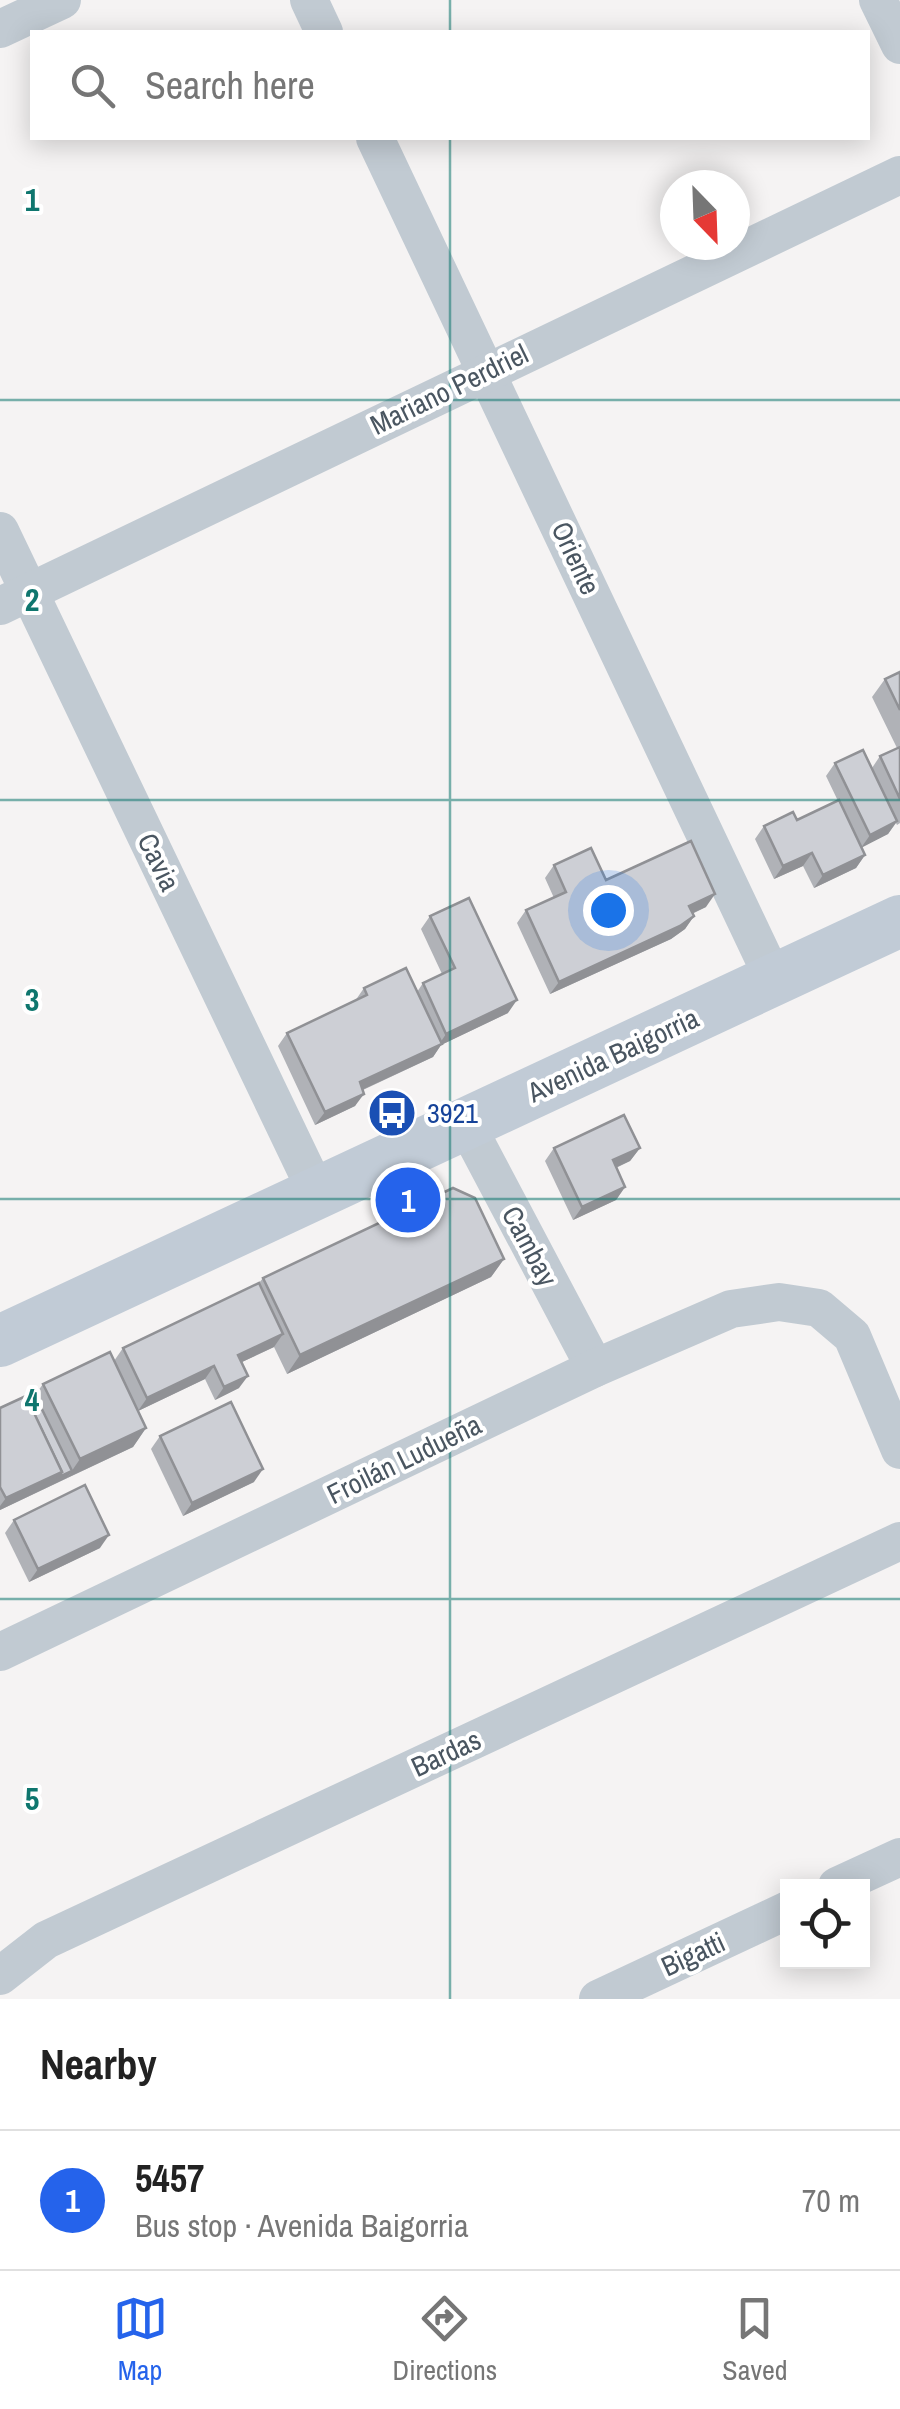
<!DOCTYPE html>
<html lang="en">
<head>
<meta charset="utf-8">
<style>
	body { margin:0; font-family:"Archivo Narrow",sans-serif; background:#f2f2f2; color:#222 }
	.controls { position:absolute; right:30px; bottom:30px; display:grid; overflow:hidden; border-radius:0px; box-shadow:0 5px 25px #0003 }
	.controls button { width:90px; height:90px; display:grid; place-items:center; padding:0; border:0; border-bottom:2px solid #e0e0e0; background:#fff; color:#222; font:50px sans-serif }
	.compass { position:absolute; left:660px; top:170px; width:90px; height:90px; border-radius:50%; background:#fff; box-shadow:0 5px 25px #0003; rotate:157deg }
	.you { position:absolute; left:608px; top:910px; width:35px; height:35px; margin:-25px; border:8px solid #fff; border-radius:50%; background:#1a73e8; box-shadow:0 0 0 15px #1a73e833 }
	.badge { display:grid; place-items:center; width:65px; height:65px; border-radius:50%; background:#2563eb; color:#fff; font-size:32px; font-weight:700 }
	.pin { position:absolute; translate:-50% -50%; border:5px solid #fff; box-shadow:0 2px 10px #0006 }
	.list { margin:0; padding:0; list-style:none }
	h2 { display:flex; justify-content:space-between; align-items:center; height:130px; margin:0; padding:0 40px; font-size:42px }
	h2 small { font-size:32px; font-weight:400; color:#767676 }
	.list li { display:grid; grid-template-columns:65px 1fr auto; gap:30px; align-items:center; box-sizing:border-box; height:140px; padding:0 40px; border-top:2px solid #e0e0e0 }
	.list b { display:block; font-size:38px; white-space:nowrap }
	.list p { margin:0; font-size:32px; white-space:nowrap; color:#767676 }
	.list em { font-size:32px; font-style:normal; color:#767676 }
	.icon { flex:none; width:55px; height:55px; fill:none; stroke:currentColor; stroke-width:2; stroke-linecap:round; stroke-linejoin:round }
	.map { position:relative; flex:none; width:900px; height:1999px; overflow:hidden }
	.search { position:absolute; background:#fff; box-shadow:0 5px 25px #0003; left:30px; right:30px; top:30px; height:110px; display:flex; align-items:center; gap:25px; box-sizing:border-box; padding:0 35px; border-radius:0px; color:#767676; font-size:38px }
	.sheet { height:270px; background:#fff }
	nav { display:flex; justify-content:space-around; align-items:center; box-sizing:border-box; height:140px; border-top:2px solid #e0e0e0; background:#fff; font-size:28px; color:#767676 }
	nav a { display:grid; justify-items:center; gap:5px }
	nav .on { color:#2563eb }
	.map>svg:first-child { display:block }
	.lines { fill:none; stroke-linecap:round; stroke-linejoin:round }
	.minor { stroke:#c1cad2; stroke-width:38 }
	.secondary { stroke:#c1cbd6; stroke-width:52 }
	.wall { fill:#b0b2b7 }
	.shaded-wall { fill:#909195 }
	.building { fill:#cdcfd5; stroke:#909195; stroke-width:2.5 }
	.grid { fill:none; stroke:#0f766e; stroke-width:2.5; stroke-opacity:0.55 }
	.labels { text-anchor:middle; stroke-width:8; stroke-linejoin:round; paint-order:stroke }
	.street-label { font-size:28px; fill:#4a5661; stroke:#fff }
	.transit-label { font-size:28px; fill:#164399; stroke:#fff; text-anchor:start }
	.grid-label { font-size:32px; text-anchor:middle; font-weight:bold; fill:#0f766e; stroke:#fff; stroke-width:8; stroke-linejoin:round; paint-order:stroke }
</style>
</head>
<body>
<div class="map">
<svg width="900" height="1999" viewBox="0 0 900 1999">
	<rect width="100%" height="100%" fill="#f5f3f3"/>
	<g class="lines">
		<!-- minor -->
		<g class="minor">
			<path d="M 309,0 L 324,32"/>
			<path d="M 878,0 L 900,45"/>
			<path d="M 0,29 L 62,0"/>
			<path d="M 375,138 L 774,980"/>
			<path d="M 0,531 L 317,1193"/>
			<path d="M 0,606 L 900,175"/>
			<path d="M 466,1124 L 595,1368"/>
			<path d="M 0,1652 L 595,1368 L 731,1309 L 779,1302 L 819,1308 L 852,1336 L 900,1450"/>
			<path d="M 837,1886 L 900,1857"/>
			<path d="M 0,1976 L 46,1940 L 900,1541"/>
			<path d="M 598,1999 L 788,1910"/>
		</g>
		<!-- secondary -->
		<path class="secondary" d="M 0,1341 L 900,921"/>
	</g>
	<!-- wall -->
	<g class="wall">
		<path d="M 900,672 L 900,823 L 897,825 L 896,823 L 888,834 L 861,847 L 865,855 L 856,868 L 814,888 L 803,866 L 774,879 L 755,839 L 764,826 L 797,820 L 838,801 L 826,776 L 835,763 L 872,768 L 880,756 L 897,748 L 872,697 L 885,679 Z"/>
		<path d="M 554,865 L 606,880 L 706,907 L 692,914 L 694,916 L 685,929 L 671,939 L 550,994 L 517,923 L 526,910 L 554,898 L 545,878 Z"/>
		<path d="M 430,916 L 508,1013 L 441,1045 L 433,1057 L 363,1090 L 355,1106 L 315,1125 L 278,1046 L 287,1033 L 355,1001 L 364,988 L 417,992 L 423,983 L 442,974 L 421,929 Z"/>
		<path d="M 554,1148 L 640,1148 L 630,1161 L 616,1168 L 625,1187 L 616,1200 L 573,1220 L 545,1161 Z"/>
		<path d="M 504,1259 L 491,1277 L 287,1374 L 274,1347 L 242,1362 L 239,1388 L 215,1400 L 205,1379 L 138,1411 L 114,1361 L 123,1348 L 259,1283 L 263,1278 Z"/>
		<path d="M 43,1384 L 146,1428 L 133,1447 L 0,1510 L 0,1408 L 35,1395 Z"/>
		<path d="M 160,1436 L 254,1482 L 183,1516 L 151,1449 Z"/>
		<path d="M 14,1520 L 100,1548 L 29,1582 L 5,1533 Z"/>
	</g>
	<!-- shaded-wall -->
	<g class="shaded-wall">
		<path d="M 897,821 L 888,834 L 861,848 L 870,835 Z"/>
		<path d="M 812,853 L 803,866 L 774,879 L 783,866 Z"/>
		<path d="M 865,855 L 856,868 L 814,888 L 823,875 Z"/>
		<path d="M 715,894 L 706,907 L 680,919 L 689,906 Z"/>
		<path d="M 694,916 L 685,929 L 671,939 L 550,994 L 559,982 Z"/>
		<path d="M 517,1000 L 508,1013 L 441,1045 L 433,1057 L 351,1095 L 360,1082 L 438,1046 L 446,1034 Z"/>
		<path d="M 364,1094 L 355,1106 L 315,1125 L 325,1112 Z"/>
		<path d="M 640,1148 L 630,1161 L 604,1173 L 613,1160 Z"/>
		<path d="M 625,1187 L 616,1200 L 573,1220 L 582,1207 Z"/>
		<path d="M 504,1259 L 491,1277 L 287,1374 L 300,1355 Z"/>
		<path d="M 283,1334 L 274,1347 L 229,1368 L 238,1355 Z"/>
		<path d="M 214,1366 L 205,1379 L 138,1411 L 147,1398 Z"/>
		<path d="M 248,1376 L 239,1388 L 215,1400 L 224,1387 Z"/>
		<path d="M 146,1428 L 133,1447 L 67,1478 L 80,1459 Z"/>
		<path d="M 263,1469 L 254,1482 L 183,1516 L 192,1503 Z"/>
		<path d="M 72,1471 L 67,1478 L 0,1510 L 0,1506 L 6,1498 L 62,1472 Z"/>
		<path d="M 109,1535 L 100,1548 L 29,1582 L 38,1569 Z"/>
	</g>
	<!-- building -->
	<g class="building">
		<path d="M 900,672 L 900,710 L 885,679 Z"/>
		<path d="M 900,747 L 900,799 L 880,756 Z"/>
		<path d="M 863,750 L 897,821 L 870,835 L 835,763 Z"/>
		<path d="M 839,800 L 865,855 L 823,875 L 812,853 L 783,866 L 764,826 L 793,812 L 797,820 Z"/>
		<path d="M 691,841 L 715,894 L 689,906 L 694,916 L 680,926 L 559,982 L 526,910 L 566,892 L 554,865 L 591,848 L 606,880 Z"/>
		<path d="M 469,898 L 517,1000 L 446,1034 L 423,983 L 455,968 L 430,916 Z"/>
		<path d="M 406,968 L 442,1044 L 360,1082 L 364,1094 L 325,1112 L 287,1033 L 367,995 L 364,988 Z"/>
		<path d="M 624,1115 L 640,1148 L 613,1160 L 625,1187 L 582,1207 L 554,1148 Z"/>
		<path d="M 453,1188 L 475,1198 L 504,1259 L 300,1355 L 263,1278 Z"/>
		<path d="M 259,1283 L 283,1334 L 238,1355 L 248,1376 L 224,1387 L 214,1366 L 147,1398 L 123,1348 Z"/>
		<path d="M 110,1352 L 146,1428 L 80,1459 L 43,1384 Z"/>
		<path d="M 35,1395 L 72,1471 L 57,1478 L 62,1472 L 27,1399 Z"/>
		<path d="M 26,1396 L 62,1472 L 6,1498 L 0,1487 L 0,1408 Z"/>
		<path d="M 231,1402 L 263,1469 L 192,1503 L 160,1436 Z"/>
		<path d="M 85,1485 L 109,1535 L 38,1569 L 14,1520 Z"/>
	</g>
	<!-- grid -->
	<path class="grid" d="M 450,0 L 450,32M 450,138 L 450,1999M 0,400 L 900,400M 0,800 L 900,800M 0,1199 L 900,1199M 0,1599 L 900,1599"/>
	<!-- icons -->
	<defs>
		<g id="bus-disc" transform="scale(2.5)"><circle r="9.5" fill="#1a4fb4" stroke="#fff"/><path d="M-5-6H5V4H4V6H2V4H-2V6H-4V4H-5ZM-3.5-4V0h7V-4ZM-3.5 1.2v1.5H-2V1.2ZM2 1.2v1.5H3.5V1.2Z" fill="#fff"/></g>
	</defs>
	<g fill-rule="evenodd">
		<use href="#bus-disc" x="392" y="1113"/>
	</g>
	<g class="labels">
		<!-- street labels -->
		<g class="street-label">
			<text transform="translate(449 389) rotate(-26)" y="10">Mariano Perdriel</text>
			<text transform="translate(576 558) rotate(65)" y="10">Oriente</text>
			<text transform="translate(159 862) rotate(64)" y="10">Cavia</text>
			<text transform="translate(613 1055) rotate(-25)" y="10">Avenida Baigorria</text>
			<text transform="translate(530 1246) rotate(62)" y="10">Cambay</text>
			<text transform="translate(404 1459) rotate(-26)" y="10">Froilán Ludueña</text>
			<text transform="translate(446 1753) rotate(-25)" y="10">Bardas</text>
			<text transform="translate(693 1954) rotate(-25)" y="10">Bigatti</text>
		</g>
		<!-- transit labels -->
		<g class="transit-label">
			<text x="427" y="1123">3921</text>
		</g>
	</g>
	<g class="grid-label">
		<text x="32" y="211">1</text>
		<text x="32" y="611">2</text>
		<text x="32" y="1011">3</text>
		<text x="32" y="1411">4</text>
		<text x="32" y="1810">5</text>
	</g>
</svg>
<div class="controls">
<button><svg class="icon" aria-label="locate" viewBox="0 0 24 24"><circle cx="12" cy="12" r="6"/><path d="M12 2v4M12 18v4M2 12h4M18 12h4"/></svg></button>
</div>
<svg class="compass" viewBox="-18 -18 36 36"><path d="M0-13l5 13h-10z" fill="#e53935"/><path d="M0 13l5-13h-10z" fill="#767676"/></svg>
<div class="you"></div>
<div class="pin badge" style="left:408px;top:1200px">1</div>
<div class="search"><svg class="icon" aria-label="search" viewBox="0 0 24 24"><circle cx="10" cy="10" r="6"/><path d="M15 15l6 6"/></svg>Search here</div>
</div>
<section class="sheet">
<h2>Nearby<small></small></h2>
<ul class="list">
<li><span class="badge">1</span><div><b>5457</b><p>Bus stop · Avenida Baigorria</p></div><em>70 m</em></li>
</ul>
</section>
<nav>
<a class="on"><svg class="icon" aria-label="map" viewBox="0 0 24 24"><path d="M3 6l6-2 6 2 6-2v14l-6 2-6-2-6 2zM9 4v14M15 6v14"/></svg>Map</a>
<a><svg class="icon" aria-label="directions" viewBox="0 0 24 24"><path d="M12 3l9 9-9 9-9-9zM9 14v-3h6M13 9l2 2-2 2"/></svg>Directions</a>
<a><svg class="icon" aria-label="saved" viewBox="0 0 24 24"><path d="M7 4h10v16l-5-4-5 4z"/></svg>Saved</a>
</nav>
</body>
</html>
